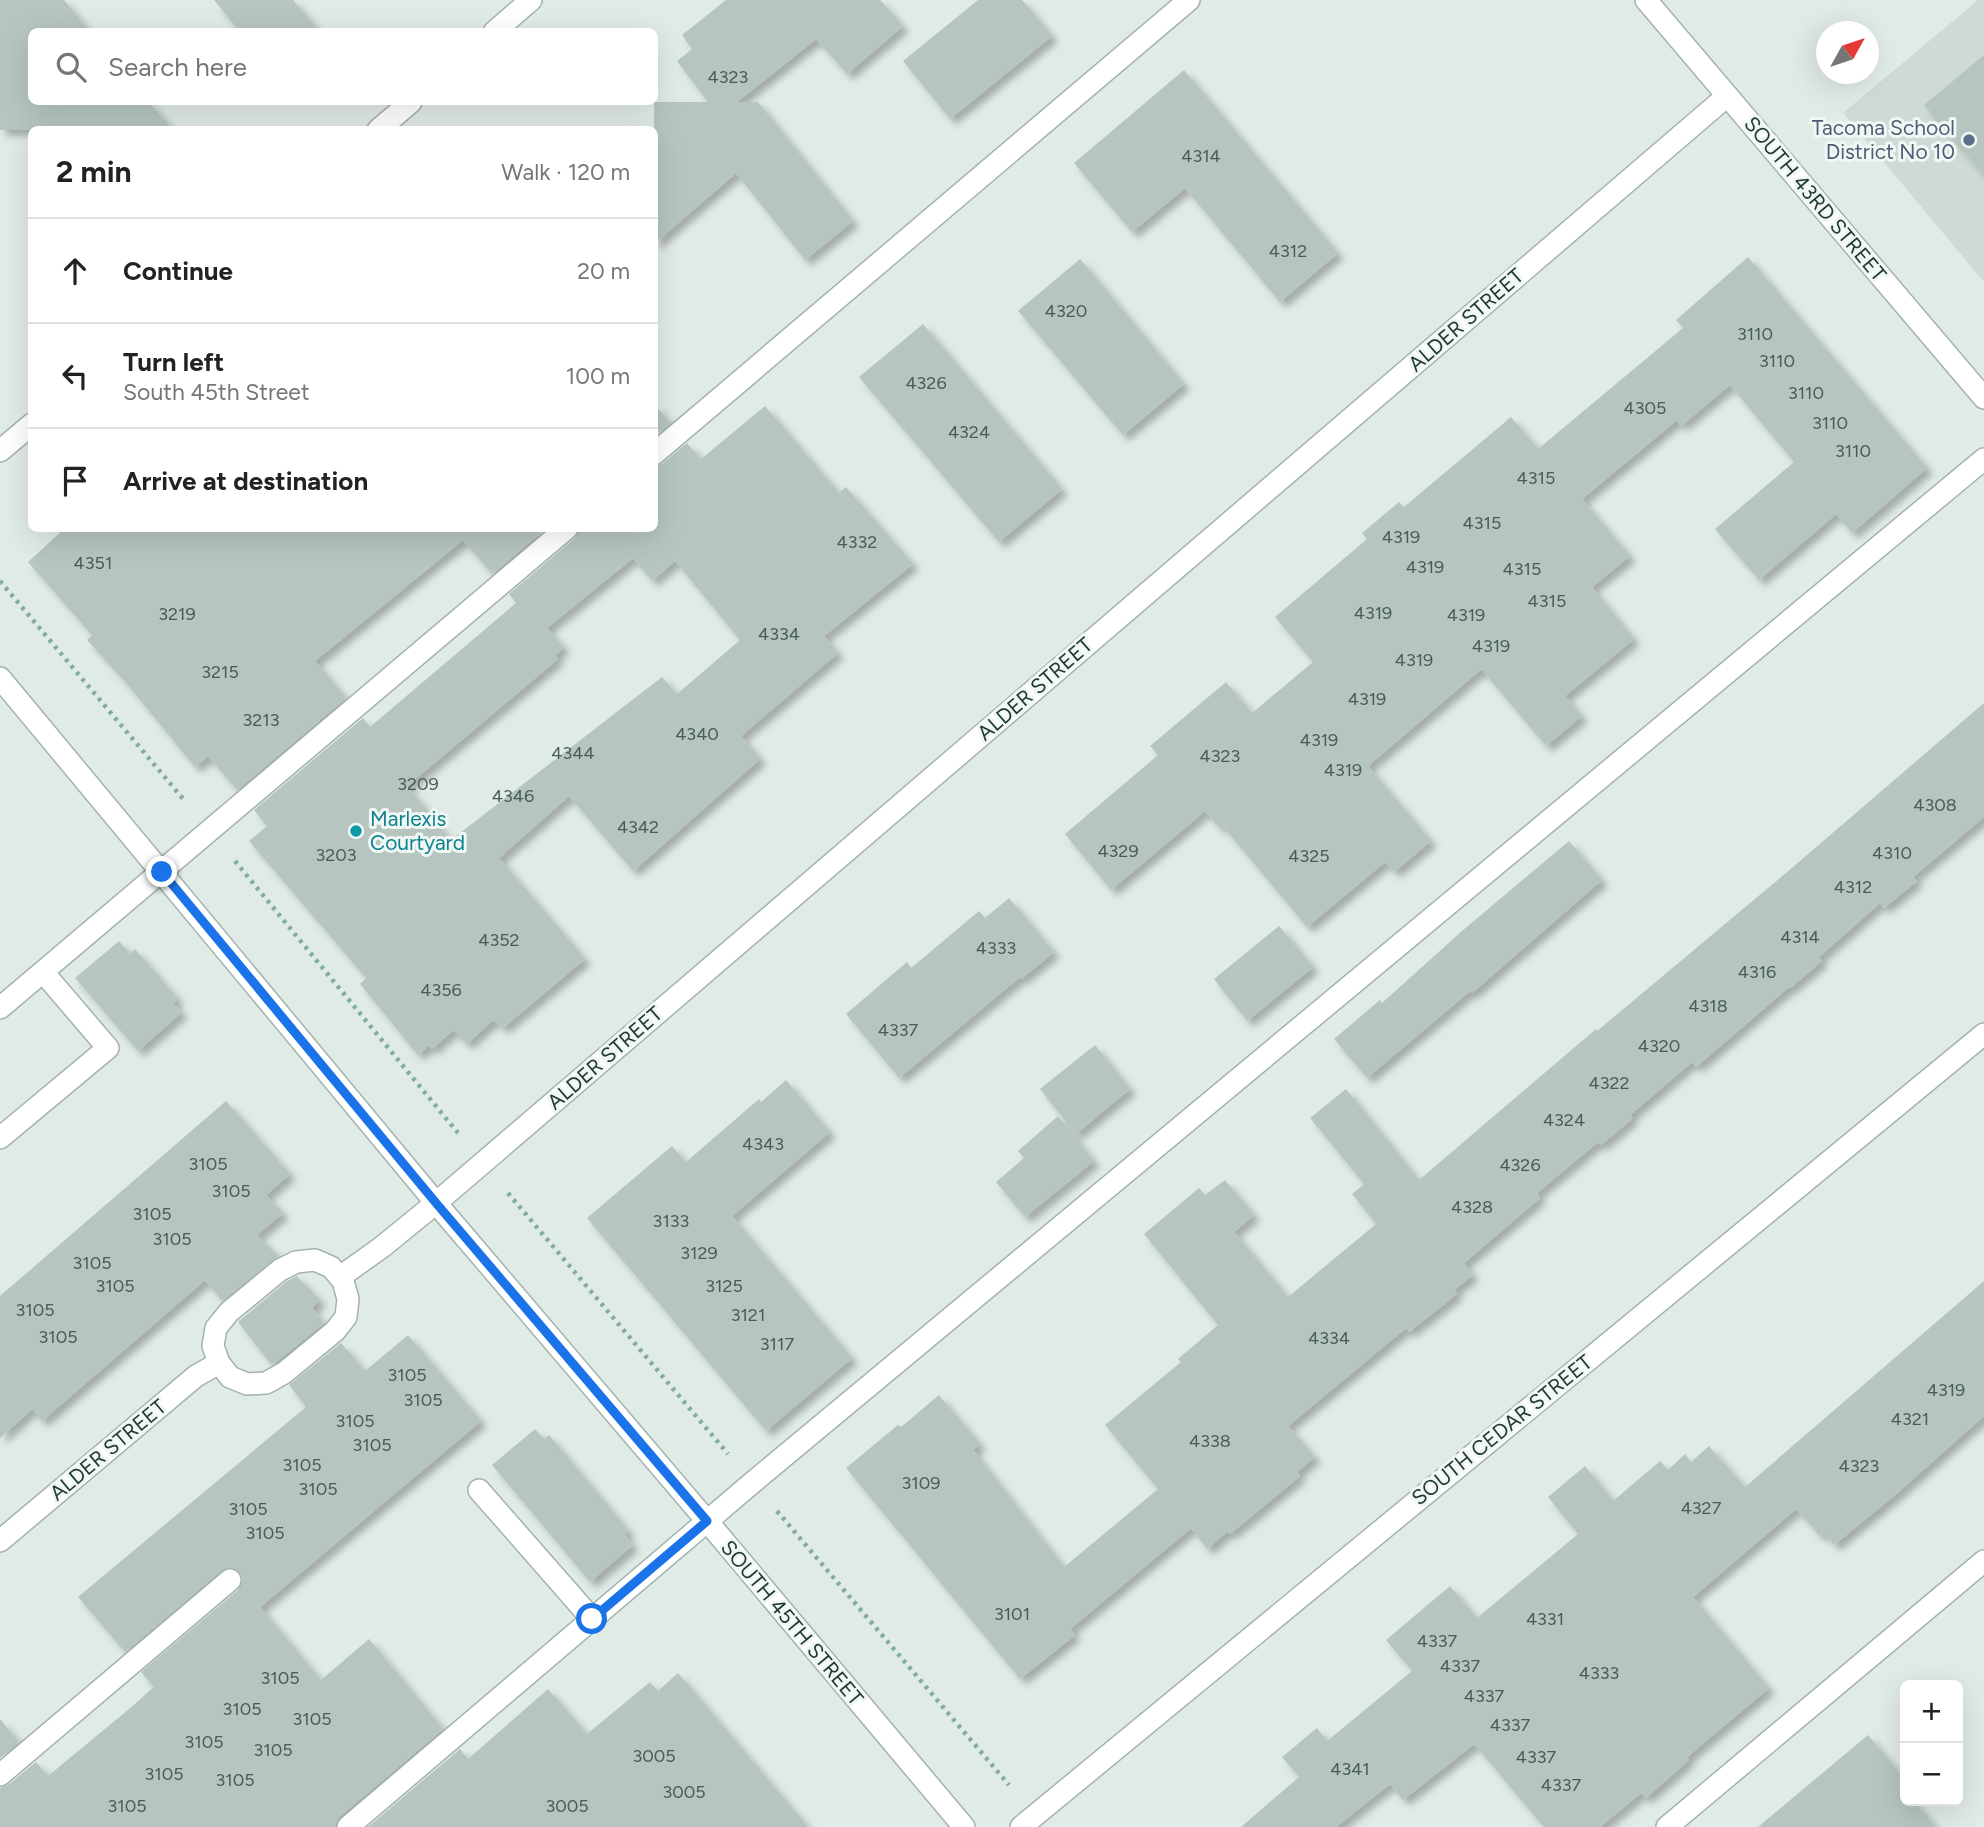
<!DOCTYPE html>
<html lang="en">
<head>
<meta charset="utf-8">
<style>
	body { margin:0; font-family:Figtree,sans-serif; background:#f2f2f2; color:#222 }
	.controls { position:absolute; right:21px; bottom:21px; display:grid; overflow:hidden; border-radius:10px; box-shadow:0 7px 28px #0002 }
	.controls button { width:63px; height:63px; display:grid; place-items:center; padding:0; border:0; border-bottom:2px solid #e0e0e0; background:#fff; color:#222; font:35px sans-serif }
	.compass { position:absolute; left:1816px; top:21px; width:63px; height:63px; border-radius:50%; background:#fff; box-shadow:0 7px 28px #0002; rotate:50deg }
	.stop { position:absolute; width:21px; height:21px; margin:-16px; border:5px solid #1a73e8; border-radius:50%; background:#fff }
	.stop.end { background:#1a73e8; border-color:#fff; box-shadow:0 2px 7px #0008 }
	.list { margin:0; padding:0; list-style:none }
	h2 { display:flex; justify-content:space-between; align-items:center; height:91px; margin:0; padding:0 28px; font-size:30px }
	h2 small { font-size:23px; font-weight:400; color:#767676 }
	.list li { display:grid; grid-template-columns:46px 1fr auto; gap:21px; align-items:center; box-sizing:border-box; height:105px; padding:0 28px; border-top:2px solid #e0e0e0 }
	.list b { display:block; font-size:26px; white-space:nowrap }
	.list p { margin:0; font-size:23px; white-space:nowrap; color:#767676 }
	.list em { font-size:23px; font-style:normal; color:#767676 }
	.icon { flex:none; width:38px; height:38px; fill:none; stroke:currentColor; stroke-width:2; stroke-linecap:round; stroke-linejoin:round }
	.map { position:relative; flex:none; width:1984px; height:1827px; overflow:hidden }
	.search { position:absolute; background:#fff; box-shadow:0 7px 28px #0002; left:28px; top:28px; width:630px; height:77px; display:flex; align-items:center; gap:18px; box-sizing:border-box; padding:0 24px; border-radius:10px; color:#767676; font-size:26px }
	.panel { position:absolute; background:#fff; box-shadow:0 7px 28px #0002; left:28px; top:126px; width:630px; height:406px; border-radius:10px }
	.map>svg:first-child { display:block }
	.built { fill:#cfdad5 }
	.building { fill:#b6c5bf; fill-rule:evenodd; filter:url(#shadow) }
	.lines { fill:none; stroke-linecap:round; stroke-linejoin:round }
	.minor-casing { stroke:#a4b2ad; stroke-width:24 }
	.path { stroke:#83ac9f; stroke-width:4.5; stroke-dasharray:3.5 5; stroke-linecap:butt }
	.minor { stroke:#fff; stroke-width:21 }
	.route { stroke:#1a73e8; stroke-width:9 }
	.service-dot { fill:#5c6f8a; stroke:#f1f7f4; stroke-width:2.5 }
	.culture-dot { fill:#0f9aa8; stroke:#f1f7f4; stroke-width:2.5 }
	.labels { text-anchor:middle; stroke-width:6; stroke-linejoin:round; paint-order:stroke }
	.number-label { font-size:18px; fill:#475d57 }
	.service-label { font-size:21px; fill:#4e5e75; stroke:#f1f7f4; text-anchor:end }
	.street-label { font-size:21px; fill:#223a34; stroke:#f1f7f4 }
	.culture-label { font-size:21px; fill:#0d838f; stroke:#f1f7f4; text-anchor:start }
</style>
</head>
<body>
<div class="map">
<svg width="1984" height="1827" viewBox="0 0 1984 1827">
	<defs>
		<filter id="shadow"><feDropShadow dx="6" dy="6" stdDeviation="3.5" flood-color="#0004"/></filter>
	</defs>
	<rect width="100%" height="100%" fill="#e1ebe6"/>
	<!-- built -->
	<path class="built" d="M 1978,0 L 1984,0 L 1984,282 L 1843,113 Z"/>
	<!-- building -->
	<g class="building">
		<path d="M 0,0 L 64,0 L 90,32 L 32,32 L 32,102 L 149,102 L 173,130 L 0,130 Z"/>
		<path d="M 214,0 L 293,0 L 315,26 L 308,32 L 240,32 Z"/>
		<path d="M 726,0 L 880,0 L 903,26 L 847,74 L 816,39 L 737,102 L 758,102 L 853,221 L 805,260 L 736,173 L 654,244 L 654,102 L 708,102 L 677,61 L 692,49 L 682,35 Z"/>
		<path d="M 978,0 L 1022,0 L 1052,36 L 950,119 L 903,61 Z"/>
		<path d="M 1984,55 L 1984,175 L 1924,105 Z"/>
		<path d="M 1184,70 L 1338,253 L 1280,302 L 1185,188 L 1132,232 L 1074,163 Z"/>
		<path d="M 1748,257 L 1927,468 L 1852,533 L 1836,514 L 1759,580 L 1715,529 L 1794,462 L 1730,385 L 1681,426 L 1677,420 L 1582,499 L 1630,556 L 1592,587 L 1634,639 L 1565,696 L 1582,716 L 1546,746 L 1483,671 L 1479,671 L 1368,766 L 1431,841 L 1394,872 L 1385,862 L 1307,927 L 1222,825 L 1219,828 L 1205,811 L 1111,890 L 1065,834 L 1158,755 L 1150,746 L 1226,682 L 1252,713 L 1313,662 L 1275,617 L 1367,539 L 1362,533 L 1399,502 L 1404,507 L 1511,417 L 1538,449 L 1683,328 L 1676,320 Z"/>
		<path d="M 1080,259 L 1184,384 L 1123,435 L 1018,311 Z"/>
		<path d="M 923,324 L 1062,489 L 999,542 L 859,377 Z"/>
		<path d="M 654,404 L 671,423 L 654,436 Z"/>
		<path d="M 765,406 L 839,493 L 846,487 L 913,564 L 824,636 L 838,653 L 741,736 L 760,758 L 758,761 L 633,871 L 569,796 L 499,858 L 585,959 L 503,1028 L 493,1020 L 467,1044 L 453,1030 L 432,1049 L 429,1045 L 418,1055 L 360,984 L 366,978 L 249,841 L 267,826 L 254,810 L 363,718 L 370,727 L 516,603 L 509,594 L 575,538 L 580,528 L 654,528 L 654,467 L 662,464 L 687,443 L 701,459 ZM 633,558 L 652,581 L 675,561 L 740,640 L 677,694 L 662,677 L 451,840 L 407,786 L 558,659 L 555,655 L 564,647 L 547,628 Z"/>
		<path d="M 65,528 L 381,529 L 546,528 L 492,574 L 463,540 L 315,661 L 346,698 L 237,790 L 208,756 L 195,767 L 127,684 L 87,640 L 92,635 L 28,562 Z"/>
		<path d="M 1984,703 L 1984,817 L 1913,877 L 1917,881 L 1884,908 L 1880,903 L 1819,957 L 1822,961 L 1790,988 L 1789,987 L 1696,1067 L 1692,1062 L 1630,1115 L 1633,1118 L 1601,1145 L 1598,1142 L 1537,1193 L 1540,1198 L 1464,1263 L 1473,1275 L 1454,1290 L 1457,1294 L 1409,1332 L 1406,1328 L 1288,1426 L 1315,1457 L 1297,1472 L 1300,1476 L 1230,1534 L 1228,1531 L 1207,1549 L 1191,1528 L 1070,1629 L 1075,1635 L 1020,1679 L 846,1468 L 898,1425 L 901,1427 L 939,1395 L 980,1444 L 973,1450 L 1064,1567 L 1158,1489 L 1105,1425 L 1181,1362 L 1178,1359 L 1218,1325 L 1144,1234 L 1199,1188 L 1205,1195 L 1225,1180 L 1254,1215 L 1234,1232 L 1288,1297 L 1376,1224 L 1352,1194 L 1364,1184 L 1310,1118 L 1346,1089 L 1419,1180 L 1596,1029 L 1597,1031 L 1786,873 Z"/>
		<path d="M 1569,841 L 1602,880 L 1472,993 L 1470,991 L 1367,1078 L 1334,1039 L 1380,1000 L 1382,1003 L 1462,931 Z"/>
		<path d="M 1009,898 L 1054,952 L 1021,979 L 1020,977 L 899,1078 L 846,1014 L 907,962 L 911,968 L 979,911 L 985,918 Z"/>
		<path d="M 1279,926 L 1313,967 L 1247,1021 L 1214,979 Z"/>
		<path d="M 119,941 L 130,954 L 135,949 L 178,999 L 173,1003 L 182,1012 L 138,1051 L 75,978 Z"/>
		<path d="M 1095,1045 L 1130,1089 L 1076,1134 L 1040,1089 Z"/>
		<path d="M 786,1080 L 830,1132 L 732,1216 L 852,1358 L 766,1431 L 587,1218 L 672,1146 L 686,1162 L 759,1099 L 761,1102 Z"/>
		<path d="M 226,1101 L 290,1174 L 266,1195 L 283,1213 L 257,1235 L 278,1256 L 222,1301 L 205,1280 L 42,1421 L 32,1409 L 0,1438 L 0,1296 Z"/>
		<path d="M 1058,1116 L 1094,1161 L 1025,1217 L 996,1182 L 1024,1158 L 1018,1151 Z"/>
		<path d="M 297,1276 L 320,1300 L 312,1308 L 324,1323 L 272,1365 L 238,1322 L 287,1281 Z"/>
		<path d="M 1984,1281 L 1984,1416 L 1895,1495 L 1834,1545 L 1824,1533 L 1820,1536 L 1796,1509 L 1693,1597 L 1769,1688 L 1687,1757 L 1689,1760 L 1646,1798 L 1641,1793 L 1600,1827 L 1544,1827 L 1474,1744 L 1403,1800 L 1390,1784 L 1336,1827 L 1241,1827 L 1299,1777 L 1282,1757 L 1317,1728 L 1327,1741 L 1412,1671 L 1386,1640 L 1450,1586 L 1477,1618 L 1578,1534 L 1548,1497 L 1585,1466 L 1613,1501 L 1660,1461 L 1668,1470 L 1685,1454 L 1691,1462 L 1709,1446 L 1745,1487 Z"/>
		<path d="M 408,1335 L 481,1421 L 260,1607 L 321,1680 L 369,1639 L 443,1729 L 339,1817 L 335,1827 L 0,1827 L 0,1788 L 8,1785 L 36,1762 L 48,1776 L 129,1709 L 154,1687 L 141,1672 L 238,1590 L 243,1578 L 235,1568 L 222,1570 L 125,1652 L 78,1597 L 306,1407 L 289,1385 L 341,1343 L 365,1371 Z"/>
		<path d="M 535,1429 L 544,1439 L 549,1435 L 629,1531 L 624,1534 L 633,1545 L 590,1582 L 492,1465 Z"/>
		<path d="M 678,1673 L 808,1827 L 368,1827 L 460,1749 L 468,1759 L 548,1689 L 587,1734 L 650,1682 L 658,1691 Z"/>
		<path d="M 0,1719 L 19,1742 L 0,1758 Z"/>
		<path d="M 1868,1735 L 1905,1780 L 1905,1801 L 1914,1801 L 1936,1827 L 1758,1827 Z"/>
	</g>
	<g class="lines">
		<!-- minor casing -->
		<g class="minor-casing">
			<g id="minor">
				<path d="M 1646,0 L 1984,398"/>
				<path d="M 494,32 L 531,0"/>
				<path d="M 378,130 L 411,102"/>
				<path d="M 0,451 L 32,424"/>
				<path d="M 654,454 L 1189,0"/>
				<path d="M 0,678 L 436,1203 L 707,1521 L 964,1827"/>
				<path d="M 0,1008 L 567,528"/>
				<path d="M 0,1138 L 108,1048 L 43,972"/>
				<path d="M 315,1260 L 331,1267 L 343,1281 L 348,1299 L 346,1317 L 335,1331 L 284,1373 L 266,1383 L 247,1384 L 230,1377 L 219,1363 L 213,1346 L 216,1328 L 229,1312 L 280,1270 L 296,1262 Z"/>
				<path d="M 340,1277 L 382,1247 L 436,1203 L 1727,96"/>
				<path d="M 479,1490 L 592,1619"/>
				<path d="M 0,1541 L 196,1376 L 219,1363"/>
				<path d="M 0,1775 L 230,1580"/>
				<path d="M 348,1827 L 752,1483 L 1984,459"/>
				<path d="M 1021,1827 L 1984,1034"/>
				<path d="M 1667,1827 L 1984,1561"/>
			</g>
		</g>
		<!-- path -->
		<g class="path">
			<path d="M 0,581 L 184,800"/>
			<path d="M 235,861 L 458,1133"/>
			<path d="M 508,1193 L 728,1454"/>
			<path d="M 777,1511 L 1009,1785"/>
		</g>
		<!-- minor -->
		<use href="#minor" class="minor"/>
	</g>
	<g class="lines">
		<!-- route -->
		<path class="route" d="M 162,872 L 436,1203 L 707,1521 L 592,1619"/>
	</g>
	<!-- markers -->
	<circle class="service-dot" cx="1969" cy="140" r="7"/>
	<circle class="culture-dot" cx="356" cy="831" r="7"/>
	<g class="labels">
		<!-- number labels -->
		<g class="number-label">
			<text x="728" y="83">4323</text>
			<text x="1201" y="162">4314</text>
			<text x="1288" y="257">4312</text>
			<text x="1066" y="317">4320</text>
			<text x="1755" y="340">3110</text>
			<text x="1777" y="367">3110</text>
			<text x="926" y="389">4326</text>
			<text x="1806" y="399">3110</text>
			<text x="1645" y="414">4305</text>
			<text x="1830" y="429">3110</text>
			<text x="969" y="438">4324</text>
			<text x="1853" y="457">3110</text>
			<text x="1536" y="484">4315</text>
			<text x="1482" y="529">4315</text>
			<text x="1401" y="543">4319</text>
			<text x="857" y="548">4332</text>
			<text x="93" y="569">4351</text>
			<text x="1425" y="573">4319</text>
			<text x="1522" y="575">4315</text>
			<text x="1547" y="607">4315</text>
			<text x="1373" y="619">4319</text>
			<text x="177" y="620">3219</text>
			<text x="1466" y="621">4319</text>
			<text x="779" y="640">4334</text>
			<text x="1491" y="652">4319</text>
			<text x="1414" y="666">4319</text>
			<text x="220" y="678">3215</text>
			<text x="1367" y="705">4319</text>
			<text x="261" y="726">3213</text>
			<text x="697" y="740">4340</text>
			<text x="1319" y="746">4319</text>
			<text x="573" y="759">4344</text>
			<text x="1220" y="762">4323</text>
			<text x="1343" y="776">4319</text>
			<text x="418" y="790">3209</text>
			<text x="513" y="802">4346</text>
			<text x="1935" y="811">4308</text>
			<text x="638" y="833">4342</text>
			<text x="1118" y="857">4329</text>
			<text x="1892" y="859">4310</text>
			<text x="336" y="861">3203</text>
			<text x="1309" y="862">4325</text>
			<text x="1853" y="893">4312</text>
			<text x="1800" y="943">4314</text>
			<text x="499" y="946">4352</text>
			<text x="996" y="954">4333</text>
			<text x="1757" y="978">4316</text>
			<text x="441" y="996">4356</text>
			<text x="1708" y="1012">4318</text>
			<text x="898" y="1036">4337</text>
			<text x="1659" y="1052">4320</text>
			<text x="1609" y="1089">4322</text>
			<text x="1564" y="1126">4324</text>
			<text x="763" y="1150">4343</text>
			<text x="208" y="1170">3105</text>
			<text x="1520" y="1171">4326</text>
			<text x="231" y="1197">3105</text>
			<text x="1472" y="1213">4328</text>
			<text x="152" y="1220">3105</text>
			<text x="671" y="1227">3133</text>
			<text x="172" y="1245">3105</text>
			<text x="699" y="1259">3129</text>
			<text x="92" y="1269">3105</text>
			<text x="115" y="1292">3105</text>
			<text x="724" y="1292">3125</text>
			<text x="35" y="1316">3105</text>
			<text x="748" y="1321">3121</text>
			<text x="58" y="1343">3105</text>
			<text x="1329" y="1344">4334</text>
			<text x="777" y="1350">3117</text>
			<text x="407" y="1381">3105</text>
			<text x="1946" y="1396">4319</text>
			<text x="423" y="1406">3105</text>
			<text x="1910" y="1425">4321</text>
			<text x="355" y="1427">3105</text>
			<text x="1210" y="1447">4338</text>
			<text x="372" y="1451">3105</text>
			<text x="302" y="1471">3105</text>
			<text x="1859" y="1472">4323</text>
			<text x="921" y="1489">3109</text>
			<text x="318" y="1495">3105</text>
			<text x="1701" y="1514">4327</text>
			<text x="248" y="1515">3105</text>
			<text x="265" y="1539">3105</text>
			<text x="1012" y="1620">3101</text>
			<text x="1545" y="1625">4331</text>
			<text x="1437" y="1647">4337</text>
			<text x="1460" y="1672">4337</text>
			<text x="1599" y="1679">4333</text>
			<text x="280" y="1684">3105</text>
			<text x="1484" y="1702">4337</text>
			<text x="242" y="1715">3105</text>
			<text x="312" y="1725">3105</text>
			<text x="1510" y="1731">4337</text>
			<text x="204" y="1748">3105</text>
			<text x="273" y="1756">3105</text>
			<text x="654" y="1762">3005</text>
			<text x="1536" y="1763">4337</text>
			<text x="1350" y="1775">4341</text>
			<text x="164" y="1780">3105</text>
			<text x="235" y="1786">3105</text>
			<text x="1561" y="1791">4337</text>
			<text x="684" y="1798">3005</text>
			<text x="127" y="1812">3105</text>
			<text x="567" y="1812">3005</text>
		</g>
		<!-- service labels -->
		<g class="service-label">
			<text x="1955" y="135">Tacoma School<tspan x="1955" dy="24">District No 10</tspan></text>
		</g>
		<!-- street labels -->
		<g class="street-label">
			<text transform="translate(1815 199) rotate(50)" y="7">SOUTH 43RD STREET</text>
			<text transform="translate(1466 320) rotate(-41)" y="7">ALDER STREET</text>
			<text transform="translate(1035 689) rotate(-41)" y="7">ALDER STREET</text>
			<text transform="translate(605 1058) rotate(-41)" y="7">ALDER STREET</text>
			<text transform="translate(1502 1430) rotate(-39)" y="7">SOUTH CEDAR STREET</text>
			<text transform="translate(108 1450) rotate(-40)" y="7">ALDER STREET</text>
			<text transform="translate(792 1623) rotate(50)" y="7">SOUTH 45TH STREET</text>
		</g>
		<!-- culture labels -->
		<g class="culture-label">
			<text x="370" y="826">Marlexis<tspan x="370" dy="24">Courtyard</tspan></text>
		</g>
	</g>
</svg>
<div class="controls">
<button>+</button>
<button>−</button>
</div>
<svg class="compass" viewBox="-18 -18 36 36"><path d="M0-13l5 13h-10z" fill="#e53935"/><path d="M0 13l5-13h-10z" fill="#767676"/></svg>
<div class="stop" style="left:592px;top:1619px"></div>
<div class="stop end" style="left:162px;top:872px"></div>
<div class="search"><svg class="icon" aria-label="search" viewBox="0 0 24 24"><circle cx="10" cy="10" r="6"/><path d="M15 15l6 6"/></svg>Search here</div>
<section class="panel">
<h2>2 min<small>Walk · 120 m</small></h2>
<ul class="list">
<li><svg class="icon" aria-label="ahead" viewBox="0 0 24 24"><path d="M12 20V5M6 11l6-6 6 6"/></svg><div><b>Continue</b></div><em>20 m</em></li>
<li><svg class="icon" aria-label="left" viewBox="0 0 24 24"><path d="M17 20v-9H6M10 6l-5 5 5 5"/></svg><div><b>Turn left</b><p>South 45th Street</p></div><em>100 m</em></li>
<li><svg class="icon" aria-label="arrive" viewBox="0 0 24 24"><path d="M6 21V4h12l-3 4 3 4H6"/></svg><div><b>Arrive at destination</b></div></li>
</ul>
</section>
</div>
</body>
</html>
